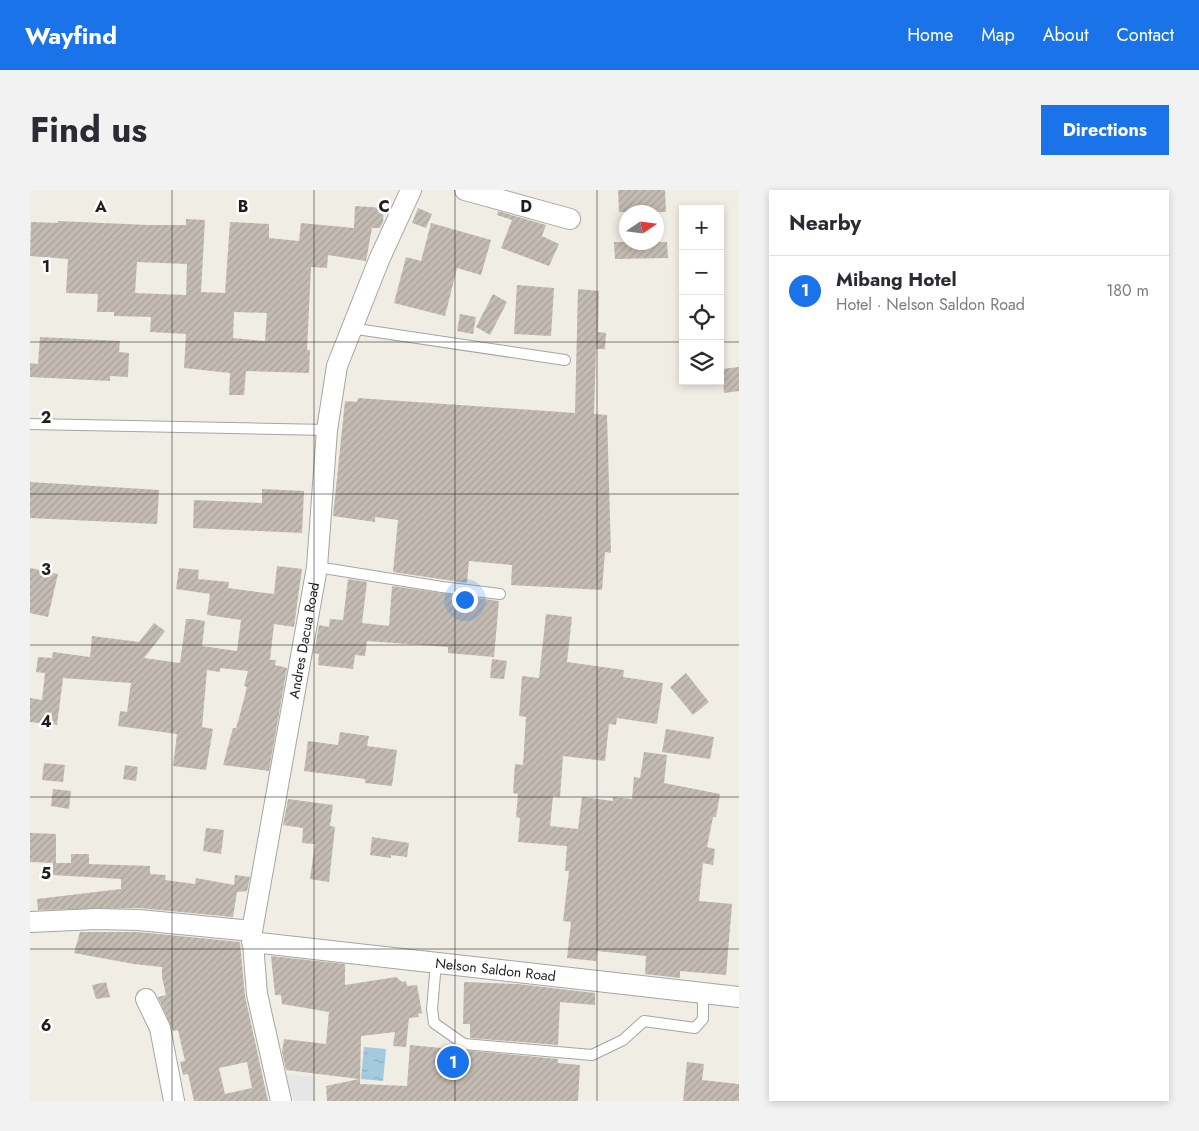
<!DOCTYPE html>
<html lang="en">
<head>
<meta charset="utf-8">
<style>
	body { margin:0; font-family:Jost,sans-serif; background:#f2f2f3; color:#2b2b33 }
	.controls { position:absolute; right:15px; top:15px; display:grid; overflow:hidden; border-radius:0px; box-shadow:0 2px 8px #0003 }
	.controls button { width:45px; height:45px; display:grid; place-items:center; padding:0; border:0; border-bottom:1px solid #e1e1e2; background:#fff; color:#2b2b33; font:25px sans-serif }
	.compass { position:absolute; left:589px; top:15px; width:45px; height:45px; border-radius:50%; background:#fff; box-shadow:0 2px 8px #0003; rotate:77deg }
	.you { position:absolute; left:434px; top:409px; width:18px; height:18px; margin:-12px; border:4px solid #fff; border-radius:50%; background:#1a73e8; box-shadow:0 0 0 8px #1a73e833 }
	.badge { display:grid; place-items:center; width:32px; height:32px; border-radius:50%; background:#1a73e8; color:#fff; font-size:16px; font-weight:700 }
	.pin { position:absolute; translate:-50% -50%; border:2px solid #fff; box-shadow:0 1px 5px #0006 }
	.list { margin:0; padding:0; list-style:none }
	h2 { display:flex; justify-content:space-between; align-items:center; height:65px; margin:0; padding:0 20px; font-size:21px }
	h2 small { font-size:16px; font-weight:400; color:#7c7c81 }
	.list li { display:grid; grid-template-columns:32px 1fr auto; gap:15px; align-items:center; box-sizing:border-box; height:70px; padding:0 20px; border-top:1px solid #e1e1e2 }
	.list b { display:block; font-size:19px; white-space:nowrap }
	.list p { margin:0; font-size:16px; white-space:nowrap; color:#7c7c81 }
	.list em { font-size:16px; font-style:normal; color:#7c7c81 }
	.icon { flex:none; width:28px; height:28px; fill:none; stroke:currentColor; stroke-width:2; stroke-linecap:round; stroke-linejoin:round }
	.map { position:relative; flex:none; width:709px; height:911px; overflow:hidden; border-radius:0px }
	header { display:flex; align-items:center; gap:30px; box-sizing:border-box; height:70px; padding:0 25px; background:#1a73e8; color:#fff }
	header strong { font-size:24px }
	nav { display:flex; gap:28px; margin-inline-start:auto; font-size:18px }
	.intro { display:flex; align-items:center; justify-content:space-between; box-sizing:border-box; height:120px; padding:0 30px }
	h1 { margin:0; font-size:35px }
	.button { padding:12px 22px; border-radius:0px; background:#1a73e8; color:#fff; font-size:18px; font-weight:700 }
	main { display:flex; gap:30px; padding:0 30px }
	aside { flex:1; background:#fff; border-radius:0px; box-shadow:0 2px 8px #0003 }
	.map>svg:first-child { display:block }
	.parking { fill:#e6e6e6 }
	.water { fill:url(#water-ripples) }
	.building { fill:url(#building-hatch); fill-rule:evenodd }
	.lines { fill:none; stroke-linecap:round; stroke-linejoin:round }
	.lane-casing { stroke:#a5a5a5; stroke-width:12 }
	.street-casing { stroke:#a5a5a5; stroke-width:22 }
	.lane { stroke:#fff; stroke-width:10 }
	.street { stroke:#fff; stroke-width:20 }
	.grid { fill:none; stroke:#1e1e1e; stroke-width:1; stroke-opacity:0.55 }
	.labels { text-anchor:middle; stroke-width:5; stroke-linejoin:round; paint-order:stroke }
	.street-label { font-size:14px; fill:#1e1e1e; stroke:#fff }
	.grid-label { font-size:16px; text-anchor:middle; font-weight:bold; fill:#1e1e1e; stroke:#fff; stroke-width:5; stroke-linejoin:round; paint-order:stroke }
</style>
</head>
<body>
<header>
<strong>Wayfind</strong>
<nav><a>Home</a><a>Map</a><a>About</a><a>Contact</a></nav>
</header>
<div class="intro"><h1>Find us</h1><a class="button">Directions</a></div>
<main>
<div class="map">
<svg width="709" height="911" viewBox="0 0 709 911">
	<defs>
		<pattern id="water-ripples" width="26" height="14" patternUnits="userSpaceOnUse" patternTransform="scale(1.25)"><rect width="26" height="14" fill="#a3cade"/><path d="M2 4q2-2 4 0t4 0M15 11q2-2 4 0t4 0" fill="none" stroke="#8cadbe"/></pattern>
		<pattern id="building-hatch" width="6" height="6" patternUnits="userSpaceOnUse" patternTransform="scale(1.25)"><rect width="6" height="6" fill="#c4bcb3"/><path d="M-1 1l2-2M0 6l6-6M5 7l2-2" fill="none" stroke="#a8a19a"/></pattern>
	</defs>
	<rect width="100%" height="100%" fill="#efede4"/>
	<!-- parking -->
	<path class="parking" d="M 256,884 L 285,887 L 286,911 L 264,911 Z"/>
	<!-- water -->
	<path class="water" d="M 334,857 L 356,859 L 353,891 L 331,889 Z"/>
	<!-- building -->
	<g class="building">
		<path d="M 588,0 L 635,0 L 636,22 L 589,22 Z"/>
		<path d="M 325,16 L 354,18 L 353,32 L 350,38 L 342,38 L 336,71 L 298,65 L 297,78 L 281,77 L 277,160 L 280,160 L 279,183 L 216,181 L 214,205 L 199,205 L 200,183 L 154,178 L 156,144 L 120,142 L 121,127 L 84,126 L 84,122 L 67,122 L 68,104 L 36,103 L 38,69 L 0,66 L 1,32 L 28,33 L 28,31 L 118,35 L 156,35 L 156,29 L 175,30 L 171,102 L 195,103 L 200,32 L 239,34 L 239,48 L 269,51 L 271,33 L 324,38 ZM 107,72 L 157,74 L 156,105 L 105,103 ZM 204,122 L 237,123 L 235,151 L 203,148 Z"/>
		<path d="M 388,18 L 402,24 L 396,38 L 382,33 Z"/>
		<path d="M 468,21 L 516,35 L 512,46 L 529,54 L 519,76 L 471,58 L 482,30 L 467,25 Z"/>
		<path d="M 401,33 L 461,50 L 451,85 L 427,78 L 415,126 L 364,113 L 376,67 L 391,71 Z"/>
		<path d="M 584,52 L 637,52 L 638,68 L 585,69 Z"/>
		<path d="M 487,95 L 524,98 L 521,146 L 484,144 Z"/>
		<path d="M 548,99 L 569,101 L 568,142 L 576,143 L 575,159 L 566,159 L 564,224 L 577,225 L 581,363 L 575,362 L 572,400 L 481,395 L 482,375 L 439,371 L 437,393 L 363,382 L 368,330 L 345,327 L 345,332 L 303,326 L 315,211 L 327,212 L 328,208 L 545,223 Z"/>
		<path d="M 463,104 L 477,112 L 460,145 L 446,137 Z"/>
		<path d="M 430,124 L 446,127 L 443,144 L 427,141 Z"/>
		<path d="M 10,147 L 90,151 L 89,162 L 99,163 L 98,187 L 80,186 L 80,191 L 0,187 L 0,173 L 8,174 Z"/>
		<path d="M 709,177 L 709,201 L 694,203 L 692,179 Z"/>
		<path d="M 0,292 L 129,300 L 127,334 L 0,328 Z"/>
		<path d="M 232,299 L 274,301 L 272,343 L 163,338 L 164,310 L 232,313 Z"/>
		<path d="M 247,376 L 272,379 L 264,437 L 244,434 L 240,470 L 246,470 L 245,475 L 257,478 L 239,581 L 193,575 L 203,538 L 206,538 L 209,528 L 217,497 L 214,496 L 218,481 L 190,478 L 190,482 L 177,480 L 172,537 L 183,539 L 176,580 L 143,576 L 147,544 L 88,536 L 90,521 L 97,522 L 101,493 L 33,488 L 27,535 L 0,532 L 0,508 L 12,510 L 15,483 L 6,482 L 8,467 L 22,468 L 23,462 L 60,467 L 62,446 L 109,452 L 124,433 L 135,441 L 114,468 L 150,473 L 156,429 L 162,429 L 175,431 L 172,456 L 207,461 L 211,430 L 177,425 L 180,404 L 146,399 L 149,378 L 169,380 L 168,389 L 199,392 L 198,398 L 244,404 Z"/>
		<path d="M 0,378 L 28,384 L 18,427 L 0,423 Z"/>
		<path d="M 318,389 L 337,392 L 332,433 L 359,436 L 362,396 L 469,411 L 464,467 L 418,463 L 418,457 L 337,451 L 335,466 L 325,465 L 323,479 L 288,475 L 289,464 L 284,463 L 289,435 L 299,437 L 300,429 L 313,430 Z"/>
		<path d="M 516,424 L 542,427 L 537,472 L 594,480 L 593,487 L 633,493 L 627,534 L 587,528 L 586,535 L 579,534 L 575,571 L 533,566 L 530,607 L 523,606 L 520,636 L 548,639 L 552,607 L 583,611 L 583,607 L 602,609 L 604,587 L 610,588 L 614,562 L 637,565 L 634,593 L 690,604 L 686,627 L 683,627 L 677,657 L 685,659 L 683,675 L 673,673 L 669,711 L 702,714 L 696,785 L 650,781 L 650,788 L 615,784 L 616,766 L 567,761 L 566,771 L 537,768 L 541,732 L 533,731 L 539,681 L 535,681 L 537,656 L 488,652 L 490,628 L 486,627 L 488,604 L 483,603 L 485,574 L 493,575 L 496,527 L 489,526 L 492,486 L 509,488 Z"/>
		<path d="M 462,469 L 477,471 L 474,489 L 460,488 Z"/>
		<path d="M 656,483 L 679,512 L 663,525 L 640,497 Z"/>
		<path d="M 636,539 L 684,547 L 680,569 L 632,562 Z"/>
		<path d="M 310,542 L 339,546 L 337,556 L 367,560 L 362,596 L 335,593 L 335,589 L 274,581 L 278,551 L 308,555 Z"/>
		<path d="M 14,573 L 35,575 L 33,592 L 12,590 Z"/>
		<path d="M 95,575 L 108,577 L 106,591 L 93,589 Z"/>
		<path d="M 23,599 L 41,601 L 39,619 L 21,616 Z"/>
		<path d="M 258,609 L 303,615 L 300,636 L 305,637 L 299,692 L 280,689 L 285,654 L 272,653 L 273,638 L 253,635 Z"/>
		<path d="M 176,638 L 194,640 L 191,664 L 173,661 Z"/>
		<path d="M 0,643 L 26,644 L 26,673 L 0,672 Z"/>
		<path d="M 342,647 L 379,653 L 377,667 L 361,665 L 361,668 L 340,665 Z"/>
		<path d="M 41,664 L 59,664 L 59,674 L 120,676 L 120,684 L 136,685 L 135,690 L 165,694 L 166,688 L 204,695 L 205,685 L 220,687 L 217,701 L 207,702 L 203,727 L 109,718 L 8,720 L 7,709 L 91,699 L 91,689 L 23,685 L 23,673 L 41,673 Z"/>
		<path d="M 50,742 L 108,742 L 210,752 L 215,806 L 238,911 L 164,911 L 158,884 L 153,885 L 150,872 L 155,871 L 148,840 L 143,841 L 128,807 L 136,805 L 132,787 L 132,777 L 104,774 L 44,763 ZM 217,872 L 222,898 L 195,904 L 189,878 Z"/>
		<path d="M 241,766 L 315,774 L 315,795 L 366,787 L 372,792 L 376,791 L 377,796 L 387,795 L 392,823 L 388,824 L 389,827 L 379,828 L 376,857 L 363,856 L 365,842 L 331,846 L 330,894 L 377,896 L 380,855 L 411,858 L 528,869 L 528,873 L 550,875 L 548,911 L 297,911 L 296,896 L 329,889 L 256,880 L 252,862 L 254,849 L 296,854 L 299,822 L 252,814 L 251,805 L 245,805 Z"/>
		<path d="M 76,792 L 80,807 L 66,809 L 62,795 Z"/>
		<path d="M 434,792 L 488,794 L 565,803 L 565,815 L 530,812 L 528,855 L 440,848 L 440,834 L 433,834 Z"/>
		<path d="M 657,872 L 674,874 L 672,890 L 709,894 L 709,911 L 653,911 Z"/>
	</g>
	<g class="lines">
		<!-- lane casing -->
		<g class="lane-casing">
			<g id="lane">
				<path d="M 320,138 L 535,170"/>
				<path d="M 0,234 L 297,240"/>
				<path d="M 287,377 L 412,397 L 470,404"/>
				<path d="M 406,773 L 402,819 L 404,833 L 434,854 L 562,865 L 593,850 L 614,831 L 665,838 L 673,829 L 673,803"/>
			</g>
		</g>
		<!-- street casing -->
		<g class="street-casing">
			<g id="street">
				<path d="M 435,0 L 540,29"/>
				<path d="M 0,732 L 67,729 L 109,730 L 222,741"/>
				<path id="s1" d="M 222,752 L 709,807"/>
				<path d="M 116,809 L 130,838 L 144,911"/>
				<path id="s2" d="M 251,911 L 227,804 L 222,741 L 287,377 L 297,240 L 307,176 L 349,70 L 381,0"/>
			</g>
		</g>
		<!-- lane -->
		<use href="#lane" class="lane"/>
		<!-- street -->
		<use href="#street" class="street"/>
	</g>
	<!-- grid -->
	<path class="grid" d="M 142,0 L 142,911M 284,0 L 284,911M 425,0 L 425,911M 567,0 L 567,911M 0,152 L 653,152M 690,152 L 709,152M 0,304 L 709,304M 0,455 L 709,455M 0,607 L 709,607M 0,759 L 709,759"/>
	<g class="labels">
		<!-- street labels -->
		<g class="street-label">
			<text dy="5" stroke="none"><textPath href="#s2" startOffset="468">Andres Dacua Road</textPath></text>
			<text dy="5" stroke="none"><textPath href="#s1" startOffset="245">Nelson Saldon Road</textPath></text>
		</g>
	</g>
	<g class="grid-label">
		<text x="71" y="22">A</text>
		<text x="213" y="22">B</text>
		<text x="354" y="22">C</text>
		<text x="496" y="22">D</text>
		<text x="16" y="82">1</text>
		<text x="16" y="233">2</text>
		<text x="16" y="385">3</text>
		<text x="16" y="537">4</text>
		<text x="16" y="689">5</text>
		<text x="16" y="841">6</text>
	</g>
</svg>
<div class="controls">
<button>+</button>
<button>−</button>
<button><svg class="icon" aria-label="locate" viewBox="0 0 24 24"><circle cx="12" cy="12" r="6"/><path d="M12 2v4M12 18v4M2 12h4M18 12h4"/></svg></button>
<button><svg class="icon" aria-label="layers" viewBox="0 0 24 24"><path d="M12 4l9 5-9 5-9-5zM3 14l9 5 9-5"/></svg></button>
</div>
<svg class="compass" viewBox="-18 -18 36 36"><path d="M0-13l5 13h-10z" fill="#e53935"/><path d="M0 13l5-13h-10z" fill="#7c7c81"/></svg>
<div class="you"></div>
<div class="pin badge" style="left:423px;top:872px">1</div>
</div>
<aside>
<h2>Nearby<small></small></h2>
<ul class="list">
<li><span class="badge">1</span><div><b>Mibang Hotel</b><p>Hotel · Nelson Saldon Road</p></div><em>180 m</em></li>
</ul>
</aside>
</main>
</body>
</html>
